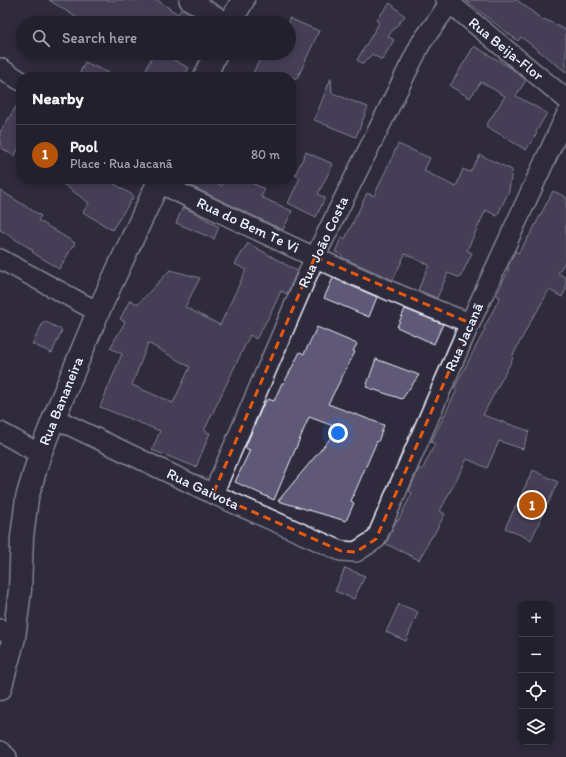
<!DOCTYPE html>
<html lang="en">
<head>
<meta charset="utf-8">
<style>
	body { margin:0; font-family:Itim,sans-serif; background:#2b2836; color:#f1f3f6 }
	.controls { position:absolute; right:12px; bottom:12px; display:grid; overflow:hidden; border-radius:8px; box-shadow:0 2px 6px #0003 }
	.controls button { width:36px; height:36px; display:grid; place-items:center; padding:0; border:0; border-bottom:1px solid #403e4a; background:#23202e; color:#f1f3f6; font:20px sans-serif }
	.you { position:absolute; left:338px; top:433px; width:14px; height:14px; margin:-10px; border:3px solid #fff; border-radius:50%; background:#1a73e8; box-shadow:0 0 0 6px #1a73e833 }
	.badge { display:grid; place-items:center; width:26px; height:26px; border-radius:50%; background:#b45309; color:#fff; font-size:13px; font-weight:700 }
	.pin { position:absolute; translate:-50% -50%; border:2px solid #fff; box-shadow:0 1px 4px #0006 }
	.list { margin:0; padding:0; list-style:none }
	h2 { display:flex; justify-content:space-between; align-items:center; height:52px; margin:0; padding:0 16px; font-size:17px }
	h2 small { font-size:13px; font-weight:400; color:#a3a3aa }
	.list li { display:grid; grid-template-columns:26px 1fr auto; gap:12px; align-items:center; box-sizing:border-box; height:60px; padding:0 16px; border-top:1px solid #403e4a }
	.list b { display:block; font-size:15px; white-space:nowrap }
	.list p { margin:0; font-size:13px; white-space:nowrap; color:#a3a3aa }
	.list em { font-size:13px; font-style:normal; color:#a3a3aa }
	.icon { flex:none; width:22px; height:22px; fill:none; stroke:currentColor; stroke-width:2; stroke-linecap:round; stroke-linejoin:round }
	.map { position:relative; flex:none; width:566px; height:757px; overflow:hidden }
	.search { position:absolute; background:#23202e; box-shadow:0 2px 6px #0003; left:16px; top:16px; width:280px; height:44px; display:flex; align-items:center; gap:10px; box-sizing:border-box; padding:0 14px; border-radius:22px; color:#a3a3aa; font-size:15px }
	.panel { position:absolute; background:#23202e; box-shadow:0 2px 6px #0003; left:16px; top:72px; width:280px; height:112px; border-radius:16px }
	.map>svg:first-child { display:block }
	.building { fill:#5e5977; stroke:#e8f1f8; fill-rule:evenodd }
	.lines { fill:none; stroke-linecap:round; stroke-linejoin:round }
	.minor-casing { stroke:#e8f1f8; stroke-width:22 }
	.tertiary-casing { stroke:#e8f1f8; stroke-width:25 }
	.minor { stroke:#2f2a3d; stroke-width:19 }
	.tertiary { stroke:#2f2a3d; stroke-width:22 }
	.marked { fill:none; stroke:#e8590c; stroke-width:3; stroke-dasharray:8 5; stroke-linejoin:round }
	.labels { text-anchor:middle; stroke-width:3; stroke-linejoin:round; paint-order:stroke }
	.street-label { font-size:15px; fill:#e8f1f8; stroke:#2f2a3d }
</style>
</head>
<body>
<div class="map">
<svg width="566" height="757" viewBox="0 0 566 757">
	<rect width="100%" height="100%" fill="#2f2a3d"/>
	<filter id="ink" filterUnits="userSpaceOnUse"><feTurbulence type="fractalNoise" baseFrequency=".025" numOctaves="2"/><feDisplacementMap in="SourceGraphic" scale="8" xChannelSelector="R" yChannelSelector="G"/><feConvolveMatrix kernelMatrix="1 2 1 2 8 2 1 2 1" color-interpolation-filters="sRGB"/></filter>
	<g filter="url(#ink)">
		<!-- building -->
		<g class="building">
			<path d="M 49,0 L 157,0 L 178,14 L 182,8 L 206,23 L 85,23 Z"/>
			<path d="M 465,0 L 517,0 L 543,20 L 544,19 L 566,30 L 566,72 L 521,37 L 518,41 Z"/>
			<path d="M 390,3 L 405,16 L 388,36 L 394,40 L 382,60 L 372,54 L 363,64 L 357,60 L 379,23 L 376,20 Z"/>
			<path d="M 289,18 L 319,31 L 297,79 L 292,77 L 251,77 L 263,53 L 289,53 Z"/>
			<path d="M 474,46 L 511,68 L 526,80 L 516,96 L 547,113 L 536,132 L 537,133 L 526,150 L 486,126 L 505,96 L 481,82 L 470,98 L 450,86 Z"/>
			<path d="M 154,53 L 161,53 L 189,68 L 184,77 L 143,77 L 146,72 L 145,71 Z"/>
			<path d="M 85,62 L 118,77 L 78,77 Z"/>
			<path d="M 331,78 L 332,93 L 368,107 L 356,137 L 314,120 Z"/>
			<path d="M 21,99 L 21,145 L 14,156 L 0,147 L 0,132 Z"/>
			<path d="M 398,144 L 430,158 L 424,171 L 456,187 L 463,169 L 470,172 L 480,155 L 512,170 L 509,191 L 497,216 L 486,210 L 467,250 L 472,253 L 460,278 L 448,273 L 437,298 L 418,290 L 429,265 L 405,254 L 393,280 L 341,257 L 342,255 L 335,252 L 341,238 L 345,239 L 367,193 L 374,196 Z"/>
			<path d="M 306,152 L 333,164 L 318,194 L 325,198 L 316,217 L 288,203 L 300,178 L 295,175 Z"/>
			<path d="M 56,179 L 106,179 L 134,196 L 112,230 L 83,212 L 89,203 Z"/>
			<path d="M 176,179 L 208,179 L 222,186 L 225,179 L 242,179 L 265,189 L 261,197 L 292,211 L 283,230 Z"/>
			<path d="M 0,190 L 41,216 L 38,220 L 75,243 L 59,269 L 32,252 L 33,250 L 0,230 Z"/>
			<path d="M 553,191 L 566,197 L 566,260 L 558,273 L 566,278 L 566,289 L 562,297 L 549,290 L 535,315 L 534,315 L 512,357 L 513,358 L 483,415 L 529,431 L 523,449 L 499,441 L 487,468 L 467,459 L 440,511 L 445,514 L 433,536 L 432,536 L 419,560 L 386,544 L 394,525 L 397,520 L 398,521 L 412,493 L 409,491 L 418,471 L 419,468 L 422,470 L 435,444 L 431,442 L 457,390 L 454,389 L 485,329 L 484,328 L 500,297 L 496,295 L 509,269 L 507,268 L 515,251 L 518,253 L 531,233 Z"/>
			<path d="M 183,207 L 199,215 L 219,227 L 214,239 L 176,223 Z"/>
			<path d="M 248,243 L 297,271 L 287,294 L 281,291 L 270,315 L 256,339 L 250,335 L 204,431 L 210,433 L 196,467 L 152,450 L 160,431 L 100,407 L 122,354 L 110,348 L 125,322 L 120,319 L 130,300 L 138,304 L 170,270 L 200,278 L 185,307 L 220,325 L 246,270 L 235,264 ZM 148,343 L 190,367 L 173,403 L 132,385 Z"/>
			<path d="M 333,278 L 377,297 L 369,317 L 324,298 Z"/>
			<path d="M 405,309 L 443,324 L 434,344 L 397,327 Z"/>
			<path d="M 44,321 L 62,330 L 52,353 L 32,344 Z"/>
			<path d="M 317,327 L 357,344 L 353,351 L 355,352 L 328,404 L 384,425 L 378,442 L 377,441 L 351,501 L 354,503 L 346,521 L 278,501 L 339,428 L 309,417 L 274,500 L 235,482 L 250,450 L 245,448 L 263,405 L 268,399 L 274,401 L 282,383 L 284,383 L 300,352 L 304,354 Z"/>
			<path d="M 376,359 L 419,375 L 402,399 L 366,387 Z"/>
			<path d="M 533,470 L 558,482 L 531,540 L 505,528 Z"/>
			<path d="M 345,568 L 365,576 L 354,599 L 335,591 Z"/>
			<path d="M 399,604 L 418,612 L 406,641 L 386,632 Z"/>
		</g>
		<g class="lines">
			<!-- minor casing -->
			<g class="minor-casing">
				<g id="minor">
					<path d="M 189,0 L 227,23"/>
					<path d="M 446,0 L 566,99"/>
					<path d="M 0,68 L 21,81"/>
					<path d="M 159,183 C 261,232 363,283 470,323"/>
					<path d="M 0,259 L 98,312"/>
					<path d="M 54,418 L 213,494 L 341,551 L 356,552 L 376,539 L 470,323 L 566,115"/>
					<path d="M 0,432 L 40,454"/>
					<path d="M 213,494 L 315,257 L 421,43 L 452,0"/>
					<path d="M 0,629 L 14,638"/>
					<path d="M 0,751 L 7,757"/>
				</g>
			</g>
			<!-- tertiary casing -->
			<g class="tertiary-casing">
				<g id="tertiary">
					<path d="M 230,23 L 243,0"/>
					<path d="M 205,77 L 216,53"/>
					<path d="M 0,689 L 14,638 L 20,590 L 22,537 L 27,498 L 40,454 L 54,418 L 98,312 L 160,179"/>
				</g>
			</g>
			<!-- minor -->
			<use href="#minor" class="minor"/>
			<!-- tertiary -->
			<use href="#tertiary" class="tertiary"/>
		</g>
	</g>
	<!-- marked area -->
	<path d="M0 0H566V757H0ZM 315,257 L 470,323 L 376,539 L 356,552 L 341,551 L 213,494 Z" fill="#2f2a3d" fill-opacity=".55" fill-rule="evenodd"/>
	<path class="marked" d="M 315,257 L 470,323 L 376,539 L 356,552 L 341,551 L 213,494 Z"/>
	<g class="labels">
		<!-- street labels -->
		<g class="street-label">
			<text transform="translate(506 49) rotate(39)" y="5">Rua Beija-Flor</text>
			<text transform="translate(248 225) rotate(25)" y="5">Rua do Bem Te Vi</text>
			<text transform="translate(323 242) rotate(-65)" y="5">Rua João Costa</text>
			<text transform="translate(464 337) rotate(-66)" y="5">Rua Jacanã</text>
			<text transform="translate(61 401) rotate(-68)" y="5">Rua Bananeira</text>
			<text transform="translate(203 489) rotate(25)" y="5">Rua Gaivota</text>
		</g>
	</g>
</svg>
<div class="controls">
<button>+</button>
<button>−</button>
<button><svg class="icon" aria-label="locate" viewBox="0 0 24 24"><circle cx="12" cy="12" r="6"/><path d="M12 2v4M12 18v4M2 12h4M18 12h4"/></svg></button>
<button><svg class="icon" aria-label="layers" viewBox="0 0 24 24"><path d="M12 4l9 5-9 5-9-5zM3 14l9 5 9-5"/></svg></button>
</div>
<div class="you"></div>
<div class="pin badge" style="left:532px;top:505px">1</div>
<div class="search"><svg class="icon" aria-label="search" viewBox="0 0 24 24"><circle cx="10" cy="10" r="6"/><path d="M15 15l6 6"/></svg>Search here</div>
<section class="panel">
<h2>Nearby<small></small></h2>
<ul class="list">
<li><span class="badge">1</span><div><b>Pool</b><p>Place · Rua Jacanã</p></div><em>80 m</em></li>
</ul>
</section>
</div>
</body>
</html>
